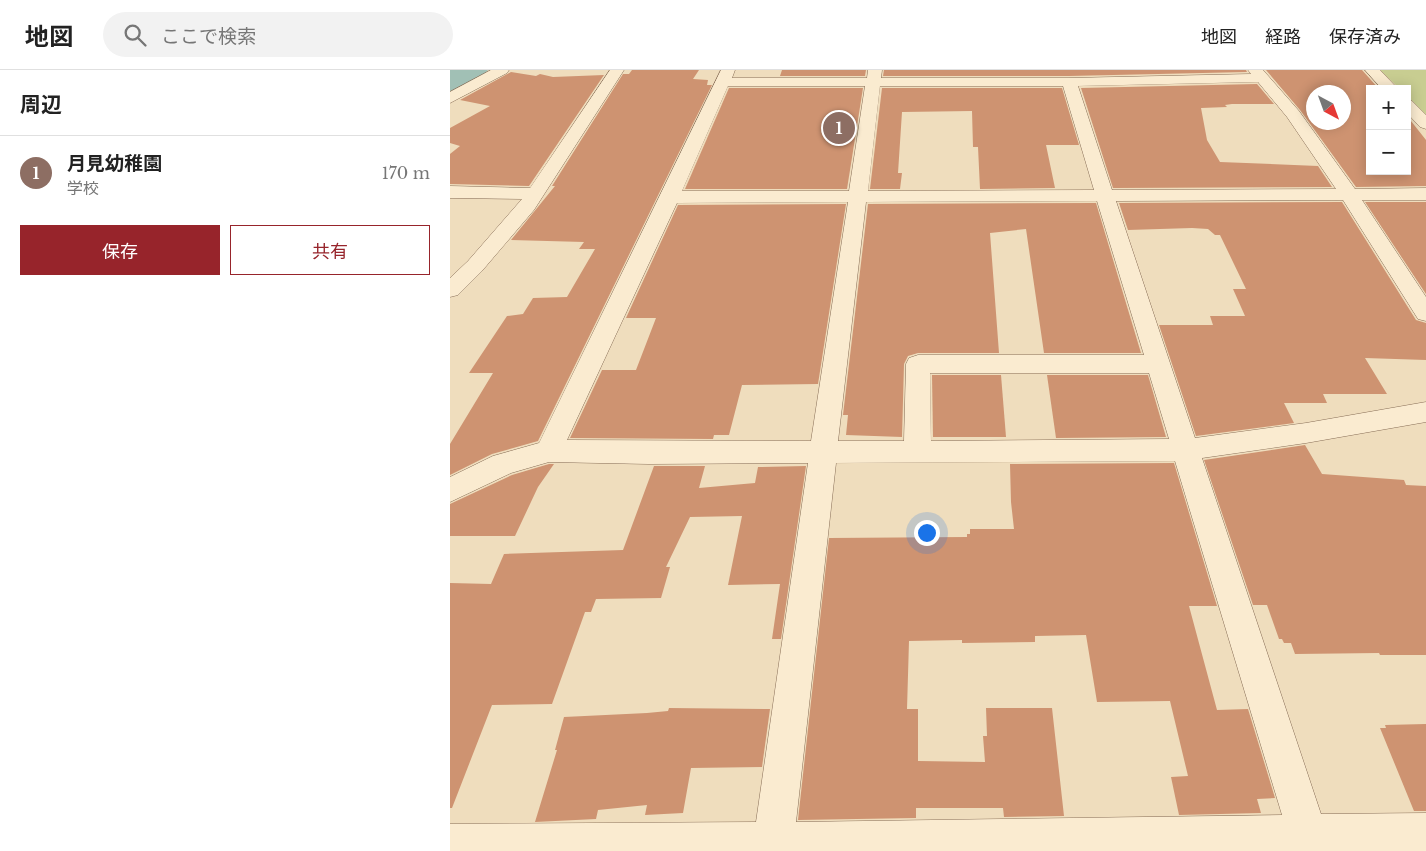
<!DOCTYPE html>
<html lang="ja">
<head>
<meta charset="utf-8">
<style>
	body { margin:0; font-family:"Libre Baskerville","Noto Sans JP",serif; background:#f2f2f2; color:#222 }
	.controls { position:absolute; right:15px; top:15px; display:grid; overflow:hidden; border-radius:0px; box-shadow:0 2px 12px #0003 }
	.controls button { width:45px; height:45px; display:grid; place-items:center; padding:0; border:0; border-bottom:1px solid #e0e0e0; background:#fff; color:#222; font:25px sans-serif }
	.compass { position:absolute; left:856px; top:15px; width:45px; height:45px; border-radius:50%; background:#fff; box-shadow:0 2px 12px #0003; rotate:139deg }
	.you { position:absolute; left:476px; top:462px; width:18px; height:18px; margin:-12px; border:4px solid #fff; border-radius:50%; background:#1a73e8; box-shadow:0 0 0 8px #1a73e833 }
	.badge { display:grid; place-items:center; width:32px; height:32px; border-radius:50%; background:#97242b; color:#fff; font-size:16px; font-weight:700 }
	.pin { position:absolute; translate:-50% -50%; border:2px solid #fff; box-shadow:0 1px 5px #0006 }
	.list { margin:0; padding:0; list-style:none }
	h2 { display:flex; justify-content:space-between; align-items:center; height:65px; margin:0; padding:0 20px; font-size:21px }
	h2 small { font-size:16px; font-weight:400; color:#767676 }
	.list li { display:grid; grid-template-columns:32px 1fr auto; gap:15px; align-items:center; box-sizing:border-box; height:75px; padding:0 20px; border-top:1px solid #e0e0e0 }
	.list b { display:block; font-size:19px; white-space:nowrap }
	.list p { margin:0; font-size:16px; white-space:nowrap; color:#767676 }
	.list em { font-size:16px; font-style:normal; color:#767676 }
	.actions { display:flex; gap:10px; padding:15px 20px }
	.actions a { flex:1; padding:11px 0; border:1px solid #97242b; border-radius:0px; text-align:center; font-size:18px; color:#97242b }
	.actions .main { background:#97242b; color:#fff }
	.icon { flex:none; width:28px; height:28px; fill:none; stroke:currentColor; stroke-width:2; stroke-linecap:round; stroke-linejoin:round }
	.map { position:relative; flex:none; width:976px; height:781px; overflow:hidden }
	header { display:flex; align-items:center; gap:30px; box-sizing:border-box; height:70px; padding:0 25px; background:#fff; border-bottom:1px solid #e0e0e0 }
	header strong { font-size:24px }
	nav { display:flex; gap:28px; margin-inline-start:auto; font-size:18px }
	.search { width:350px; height:45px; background:#f2f2f2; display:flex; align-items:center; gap:12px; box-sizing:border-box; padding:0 18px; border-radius:28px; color:#767676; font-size:19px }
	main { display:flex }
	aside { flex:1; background:#fff }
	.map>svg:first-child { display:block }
	.green { fill:#c8cd91 }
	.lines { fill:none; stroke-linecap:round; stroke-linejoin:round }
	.river { fill:#a1c0b5; fill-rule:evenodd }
	.building { fill:#ce9371; fill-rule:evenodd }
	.minor-casing { stroke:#876d56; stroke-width:1 }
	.minor { fill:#faebd0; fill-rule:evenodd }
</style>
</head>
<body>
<header>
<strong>地図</strong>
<div class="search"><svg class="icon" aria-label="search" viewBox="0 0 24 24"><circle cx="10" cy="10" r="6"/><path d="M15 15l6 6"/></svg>ここで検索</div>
<nav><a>地図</a><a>経路</a><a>保存済み</a></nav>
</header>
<main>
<aside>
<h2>周辺<small></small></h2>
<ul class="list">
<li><span class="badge" style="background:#8d6e63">1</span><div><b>月見幼稚園</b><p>学校</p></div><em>170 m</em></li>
</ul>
<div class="actions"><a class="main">保存</a><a>共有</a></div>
</aside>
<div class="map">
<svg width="976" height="781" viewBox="0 0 976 781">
	<rect width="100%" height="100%" fill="#efddbd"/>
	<!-- green -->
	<path class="green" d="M 930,0 L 976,0 L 976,45 L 957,26 L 957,19 L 950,19 Z"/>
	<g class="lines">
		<!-- river -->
		<path class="river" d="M 0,0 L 38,0 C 30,12 13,18 0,21 Z"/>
	</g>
	<!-- building -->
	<g class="building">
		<path d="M 182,0 L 249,0 L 243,9 L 258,10 L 257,15 L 262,15 L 88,371 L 42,384 L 0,405 L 0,374 L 43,303 L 19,303 L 57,246 L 73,244 L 83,228 L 117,227 L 145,179 L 129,179 L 134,172 L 61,170 L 105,116 L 102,116 L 173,4 L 179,4 Z"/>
		<path d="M 332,0 L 416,0 L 415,6 L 330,6 Z"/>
		<path d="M 434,0 L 796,0 L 797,2 L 619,6 L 433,6 Z"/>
		<path d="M 816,0 L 912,0 L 929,19 L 920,19 L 920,101 L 957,101 L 957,46 L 976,70 L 976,116 L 906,117 L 850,40 ZM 864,22 L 894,22 L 894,52 L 864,52 Z"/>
		<path d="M 61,2 L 86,6 L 90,4 L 103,7 L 154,5 L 79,116 L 0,114 L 0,84 L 10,76 L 0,73 L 0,58 L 40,36 L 10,30 Z"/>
		<path d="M 807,14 L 824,34 L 782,34 L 775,35 L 777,37 L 751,38 L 757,70 L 770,92 L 868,96 L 882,117 L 663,118 L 631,18 Z"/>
		<path d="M 279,18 L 413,18 L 397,119 L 235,119 Z"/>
		<path d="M 432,18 L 612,18 L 629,75 L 596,75 L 605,118 L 530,119 L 528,77 L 523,77 L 522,41 L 452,42 L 448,103 L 452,103 L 450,119 L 420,119 Z"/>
		<path d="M 892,132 L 966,250 L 976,253 L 976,290 L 915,288 L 937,324 L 873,324 L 877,333 L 834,333 L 844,353 L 746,366 L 709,255 L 763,255 L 760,246 L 795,246 L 783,219 L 796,219 L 770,165 L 765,165 L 758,159 L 742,158 L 678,160 L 669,133 Z"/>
		<path d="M 915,132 L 976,132 L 976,224 Z"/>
		<path d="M 646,133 L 691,283 L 594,283 L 576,159 L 540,163 L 549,283 L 468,283 L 458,286 L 454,294 L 452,367 L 396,365 L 398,345 L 393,345 L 418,134 Z"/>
		<path d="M 396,134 L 368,314 L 292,315 L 279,365 L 264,365 L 263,369 L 120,368 L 152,300 L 186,300 L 206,248 L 176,248 L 228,135 Z"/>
		<path d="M 482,305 L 551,305 L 556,367 L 483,367 Z"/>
		<path d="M 597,305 L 698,305 L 716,367 L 606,368 Z"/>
		<path d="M 855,375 L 872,404 L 954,410 L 956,415 L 976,416 L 976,585 L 930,585 L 929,583 L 845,584 L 841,573 L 834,573 L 832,569 L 829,569 L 817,535 L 803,535 L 754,390 Z"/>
		<path d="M 724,393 L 767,536 L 739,536 L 767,640 L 798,639 L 825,728 L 807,729 L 811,743 L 729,745 L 721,707 L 738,706 L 720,631 L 647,632 L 636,565 L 585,566 L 585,572 L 512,573 L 512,570 L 459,571 L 457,639 L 468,639 L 468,691 L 535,692 L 533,666 L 537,666 L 536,638 L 602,638 L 614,746 L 554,747 L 553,738 L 466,738 L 466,748 L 348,750 L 379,468 L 517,467 L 517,464 L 520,464 L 520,459 L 564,459 L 561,432 L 560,394 Z"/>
		<path d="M 99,394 L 104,394 L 88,417 L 65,466 L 0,466 L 0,434 L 62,405 Z"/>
		<path d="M 204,396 L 255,396 L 249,418 L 305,413 L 308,397 L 356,396 L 331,569 L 322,569 L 330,514 L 278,515 L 292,446 L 240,447 L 216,497 L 220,497 L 211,528 L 146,529 L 141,542 L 135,542 L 102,634 L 42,635 L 2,738 L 0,738 L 0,513 L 41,514 L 54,484 L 173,480 Z"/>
		<path d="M 219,638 L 320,639 L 312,697 L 241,698 L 233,743 L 195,745 L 197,735 L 148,740 L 146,749 L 85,752 L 107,680 L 105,680 L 114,647 L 197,643 L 218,641 Z"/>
		<path d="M 976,654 L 976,741 L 964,741 L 930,658 L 936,658 L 935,655 Z"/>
	</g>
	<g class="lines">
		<!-- minor casing -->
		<g class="minor-casing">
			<g id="minor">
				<path d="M 41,0 L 59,0 L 57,3 L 0,33 L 0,22 Z"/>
				<path d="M 160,0 L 174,0 L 84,140 L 32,201 L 8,225 L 0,227 L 0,208 L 18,191 L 72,129 L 0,128 L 0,116 L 80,118 Z"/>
				<path d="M 271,0 L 285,0 L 282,8 L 417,8 L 418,0 L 432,0 L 431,8 L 619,8 L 801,4 L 798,0 L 813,0 L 849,41 L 905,119 L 976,118 L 976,130 L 912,130 L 976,227 L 976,251 L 968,249 L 893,130 L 666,131 L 745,368 L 856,353 L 976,332 L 976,352 L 856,373 L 752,388 L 871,744 L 976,743 L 976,781 L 0,781 L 0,754 L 306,752 L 358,393 L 199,394 L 99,392 L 61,403 L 0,432 L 0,407 L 43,386 L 89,373 ZM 808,12 L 837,47 L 886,119 L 662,120 L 628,16 ZM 278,16 L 415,16 L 399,121 L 232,121 ZM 430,16 L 613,16 L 644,120 L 418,121 ZM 647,131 L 694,285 L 468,285 L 459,288 L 456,294 L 454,371 L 388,371 L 416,132 ZM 398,132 L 361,371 L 117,370 L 227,133 ZM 480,303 L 699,303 L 719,369 L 481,371 ZM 725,391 L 832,745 L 346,752 L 386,393 Z"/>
				<path d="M 915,0 L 930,0 L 948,19 L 932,19 Z"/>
				<path d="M 957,29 L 962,31 L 976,45 L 976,59 L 970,57 L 957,43 Z"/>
			</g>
		</g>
		<!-- minor -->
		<use href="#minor" class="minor"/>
	</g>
</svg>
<div class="controls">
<button>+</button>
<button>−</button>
</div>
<svg class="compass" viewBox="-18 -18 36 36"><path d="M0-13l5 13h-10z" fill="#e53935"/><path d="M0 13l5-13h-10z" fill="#767676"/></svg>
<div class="you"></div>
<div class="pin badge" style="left:389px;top:58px;background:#8d6e63">1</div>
</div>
</main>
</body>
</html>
